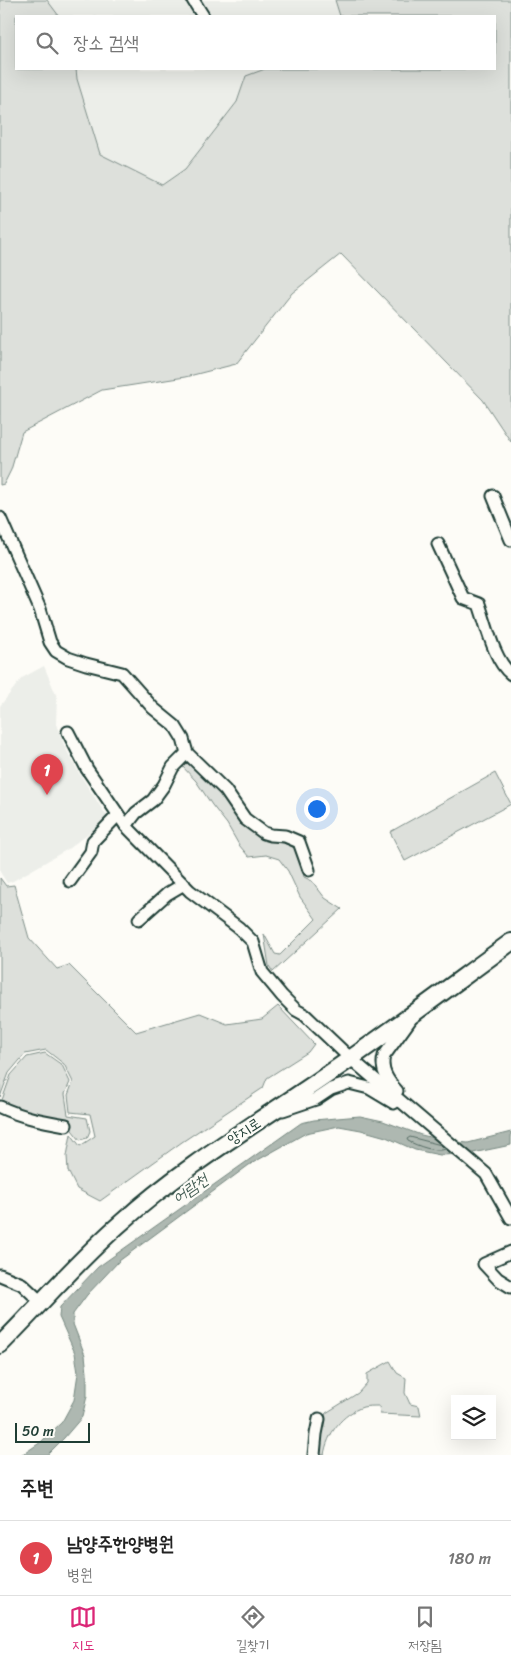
<!DOCTYPE html>
<html lang="ko">
<head>
<meta charset="utf-8">
<style>
	body { margin:0; font-family:Sriracha,"Poor Story",sans-serif; background:#f2f2f2; color:#222 }
	.controls { position:absolute; right:15px; bottom:15px; display:grid; overflow:hidden; border-radius:0px; box-shadow:0 5px 20px #0002 }
	.controls button { width:45px; height:45px; display:grid; place-items:center; padding:0; border:0; border-bottom:1px solid #e0e0e0; background:#fff; color:#222; font:25px sans-serif }
	.scale { position:absolute; left:15px; bottom:12px; width:75px; box-sizing:border-box; padding-left:5px; border:2px solid #1f3d34; border-top:0; font-size:14px; line-height:18px; white-space:nowrap; color:#1f3d34; -webkit-text-stroke:4px #fdfcf7; paint-order:stroke }
	.you { position:absolute; left:316px; top:808px; width:18px; height:18px; margin:-12px; border:4px solid #fff; border-radius:50%; background:#1a73e8; box-shadow:0 0 0 8px #1a73e833 }
	.badge { display:grid; place-items:center; width:32px; height:32px; border-radius:50%; background:#db2777; color:#fff; font-size:16px; font-weight:700 }
	.pin { position:absolute; translate:-50% -41px; filter:drop-shadow(0 1px 2px #0008) }
	.pin::after { content:''; position:absolute; top:26px; width:18px; height:15px; background:inherit; clip-path:polygon(0 0,100% 0,50% 100%) }
	.list { margin:0; padding:0; list-style:none }
	h2 { display:flex; justify-content:space-between; align-items:center; height:65px; margin:0; padding:0 20px; font-size:21px }
	h2 small { font-size:16px; font-weight:400; color:#767676 }
	.list li { display:grid; grid-template-columns:32px 1fr auto; gap:15px; align-items:center; box-sizing:border-box; height:75px; padding:0 20px; border-top:1px solid #e0e0e0 }
	.list b { display:block; font-size:19px; white-space:nowrap }
	.list p { margin:0; font-size:16px; white-space:nowrap; color:#767676 }
	.list em { font-size:16px; font-style:normal; color:#767676 }
	.icon { flex:none; width:28px; height:28px; fill:none; stroke:currentColor; stroke-width:2; stroke-linecap:round; stroke-linejoin:round }
	.map { position:relative; flex:none; width:511px; height:1455px; overflow:hidden }
	.search { position:absolute; background:#fff; box-shadow:0 5px 20px #0002; left:15px; right:15px; top:15px; height:55px; display:flex; align-items:center; gap:12px; box-sizing:border-box; padding:0 18px; border-radius:0px; color:#767676; font-size:19px }
	.sheet { height:140px; background:#fff }
	nav { display:flex; justify-content:space-around; align-items:center; box-sizing:border-box; height:70px; border-top:1px solid #e0e0e0; background:#fff; font-size:14px; color:#767676 }
	nav a { display:grid; justify-items:center; gap:2px }
	nav .on { color:#db2777 }
	.map>svg:first-child { display:block }
	.built { fill:#eceee9 }
	.green { fill:#dde0db; stroke:#7e8e88 }
	.water { fill:#aeb8b1; stroke:#75877f }
	.lines { fill:none; stroke-linecap:round; stroke-linejoin:round }
	.shore { stroke:#586e66; stroke-width:1 }
	.street-casing { stroke:#1f3d34; stroke-width:15 }
	.secondary-casing { stroke:#1f3d34; stroke-width:20 }
	.street { stroke:#fdfcf7; stroke-width:11 }
	.secondary { stroke:#fdfcf7; stroke-width:16 }
	.labels { text-anchor:middle; stroke-width:4.5; stroke-linejoin:round; paint-order:stroke }
	.street-label { font-size:15px; fill:#1f3d34; stroke:#fdfcf7 }
	.water-label { font-size:16px; font-style:italic; fill:#435c53; stroke:#fdfcf7 }
</style>
</head>
<body>
<div class="map">
<svg width="511" height="1455" viewBox="0 0 511 1455">
	<rect width="100%" height="100%" fill="#fdfcf7"/>
	<filter id="ink" filterUnits="userSpaceOnUse"><feTurbulence type="fractalNoise" baseFrequency=".02" numOctaves="2"/><feDisplacementMap in="SourceGraphic" scale="10" xChannelSelector="R" yChannelSelector="G"/><feConvolveMatrix kernelMatrix="1 2 1 2 8 2 1 2 1" color-interpolation-filters="sRGB"/></filter>
	<g filter="url(#ink)">
		<!-- built -->
		<g class="built">
			<path d="M 47,0 L 335,0 L 340,16 L 59,16 Z"/>
			<path d="M 76,69 L 265,69 L 246,76 L 237,102 L 185,169 L 162,185 L 100,154 L 77,79 Z"/>
			<path d="M 44,666 L 57,697 L 56,724 L 64,745 L 79,773 L 108,818 L 68,849 L 13,881 L 7,883 L 0,872 L 0,706 L 22,678 Z"/>
		</g>
		<!-- green -->
		<g class="green">
			<path d="M 0,0 L 47,0 L 59,16 L 16,16 L 16,69 L 76,69 L 77,79 L 100,154 L 162,185 L 185,169 L 237,102 L 246,76 L 265,69 L 495,69 L 495,16 L 340,16 L 335,0 L 511,0 L 511,442 L 483,400 L 341,254 L 292,293 L 236,364 L 185,377 L 102,390 L 22,432 L 11,470 L 4,484 L 0,485 Z"/>
			<path d="M 185,763 C 204,765 225,804 237,818 C 246,828 256,835 269,839 C 278,843 290,842 297,851 C 301,857 302,869 304,877 L 312,881 L 325,898 L 342,909 L 273,972 L 269,966 L 264,934 L 275,954 L 280,955 L 316,919 L 300,897 L 288,871 L 279,859 L 266,855 L 249,857 L 239,845 L 227,824 L 212,805 L 196,781 L 182,766 Z"/>
			<path d="M 495,773 L 511,804 L 405,861 L 390,832 Z"/>
			<path d="M 0,878 L 6,886 L 14,885 L 29,938 L 57,969 L 69,965 L 136,1032 L 200,1013 L 227,1024 L 262,1019 L 278,1006 L 314,1044 L 308,1052 L 267,1078 L 263,1088 L 182,1142 L 100,1201 L 77,1189 L 68,1171 L 67,1156 L 71,1134 L 80,1146 L 95,1136 L 90,1114 L 70,1112 L 68,1095 L 73,1082 L 64,1064 L 46,1050 L 25,1054 L 9,1073 L 0,1097 Z"/>
			<path d="M 45,1053 L 62,1065 L 70,1082 L 65,1094 L 68,1115 L 87,1118 L 90,1131 L 87,1138 L 80,1140 L 72,1130 L 69,1121 L 15,1109 L 2,1100 L 11,1075 L 27,1057 Z"/>
			<path d="M 390,1361 L 397,1373 L 406,1378 L 405,1393 L 410,1404 L 419,1406 L 421,1416 L 380,1414 L 379,1406 C 374,1406 367,1406 363,1407 C 342,1414 327,1434 324,1455 L 320,1455 L 319,1445 L 322,1423 L 326,1413 L 358,1393 L 367,1383 L 367,1374 Z"/>
		</g>
		<!-- water -->
		<path class="water" d="M 360,1116 L 383,1121 L 421,1135 L 447,1141 L 468,1143 L 511,1132 L 511,1145 L 468,1154 L 440,1155 L 415,1150 L 386,1137 L 361,1130 L 339,1126 L 306,1133 L 249,1165 L 119,1261 L 87,1295 L 73,1314 L 73,1324 L 85,1355 L 87,1373 L 87,1396 L 82,1417 L 64,1438 L 47,1455 L 22,1455 L 41,1442 L 62,1422 L 74,1400 L 78,1373 L 75,1353 L 59,1317 L 60,1307 L 98,1267 L 301,1123 L 314,1120 Z"/>
		<g class="lines">
			<!-- shore -->
			<path class="shore" d="M 441,1145 L 410,1137 L 407,1139 L 408,1141 C 418,1146 436,1153 446,1149"/>
			<!-- street casing -->
			<g class="street-casing">
				<g id="street">
					<path d="M 193,0 L 203,16"/>
					<path d="M 493,496 L 511,540"/>
					<path d="M 0,518 L 40,609 L 50,642 L 56,651 L 68,658 L 86,664 L 122,673 L 153,708 L 175,726 L 183,739 L 187,753 L 225,790 L 245,819 L 264,833 L 271,835 L 285,836 L 299,842 L 309,870"/>
					<path d="M 438,544 L 463,598 L 479,604 C 486,623 494,661 511,674"/>
					<path d="M 68,732 L 87,769 L 126,826 L 190,891 L 239,928 L 253,942 L 262,972 L 282,996 L 296,1010 L 305,1015 L 350,1058 L 486,1174 L 511,1218"/>
					<path d="M 126,826 L 136,813 L 153,800 L 164,785 L 173,767 L 187,753"/>
					<path d="M 70,881 L 91,852 L 93,841 L 118,815"/>
					<path d="M 139,919 L 167,894 L 184,884"/>
					<path d="M 397,1091 C 388,1081 380,1070 384,1056 L 410,1020"/>
					<path d="M 0,1107 C 21,1117 43,1121 66,1125"/>
					<path d="M 283,1110 L 316,1099 L 331,1089 L 349,1083 L 369,1088 L 394,1103"/>
					<path d="M 511,1252 L 484,1264 L 498,1279 L 511,1287"/>
					<path d="M 0,1275 L 22,1284 L 42,1303"/>
					<path d="M 314,1455 L 316,1434 L 319,1419"/>
				</g>
			</g>
			<!-- secondary casing -->
			<g class="secondary-casing">
				<path id="secondary" d="M 0,1345 C 41,1304 78,1260 122,1222 C 183,1167 254,1125 321,1079 C 386,1035 448,988 511,942"/>
			</g>
			<!-- street -->
			<use href="#street" class="street"/>
			<!-- secondary -->
			<use href="#secondary" class="secondary"/>
		</g>
	</g>
	<g class="labels">
		<!-- street labels -->
		<g class="street-label">
			<text transform="translate(244 1131) rotate(-33)" y="5">양지로</text>
		</g>
		<!-- water labels -->
		<g class="water-label">
			<text transform="translate(190 1188) rotate(-35)" y="6">어람천</text>
		</g>
	</g>
</svg>
<div class="controls">
<button><svg class="icon" aria-label="layers" viewBox="0 0 24 24"><path d="M12 4l9 5-9 5-9-5zM3 14l9 5 9-5"/></svg></button>
</div>
<div class="scale">50 m</div>
<div class="you"></div>
<div class="pin badge" style="left:47px;top:795px;background:#e0444e">1</div>
<div class="search"><svg class="icon" aria-label="search" viewBox="0 0 24 24"><circle cx="10" cy="10" r="6"/><path d="M15 15l6 6"/></svg>장소 검색</div>
</div>
<section class="sheet">
<h2>주변<small></small></h2>
<ul class="list">
<li><span class="badge" style="background:#e0444e">1</span><div><b>남양주한양병원</b><p>병원</p></div><em>180 m</em></li>
</ul>
</section>
<nav>
<a class="on"><svg class="icon" aria-label="map" viewBox="0 0 24 24"><path d="M3 6l6-2 6 2 6-2v14l-6 2-6-2-6 2zM9 4v14M15 6v14"/></svg>지도</a>
<a><svg class="icon" aria-label="directions" viewBox="0 0 24 24"><path d="M12 3l9 9-9 9-9-9zM9 14v-3h6M13 9l2 2-2 2"/></svg>길찾기</a>
<a><svg class="icon" aria-label="saved" viewBox="0 0 24 24"><path d="M7 4h10v16l-5-4-5 4z"/></svg>저장됨</a>
</nav>
</body>
</html>
